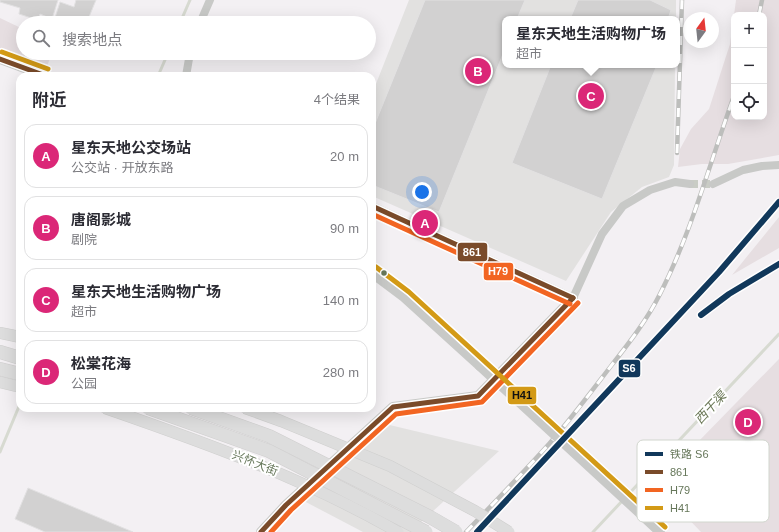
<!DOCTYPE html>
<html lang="zh">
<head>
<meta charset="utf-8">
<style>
	body { margin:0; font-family:Arial,"Noto Sans SC",sans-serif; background:#f2f2f3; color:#2b2b33 }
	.controls { position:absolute; right:12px; top:12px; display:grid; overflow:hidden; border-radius:8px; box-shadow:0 4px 16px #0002 }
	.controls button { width:36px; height:36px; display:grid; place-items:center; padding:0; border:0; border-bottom:1px solid #e1e1e2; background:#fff; color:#2b2b33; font:20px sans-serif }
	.compass { position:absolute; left:683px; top:12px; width:36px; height:36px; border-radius:50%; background:#fff; box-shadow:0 4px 16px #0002; rotate:15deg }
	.you { position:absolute; left:422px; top:192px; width:14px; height:14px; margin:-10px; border:3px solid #fff; border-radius:50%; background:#1a73e8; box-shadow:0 0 0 6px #1a73e833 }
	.badge { display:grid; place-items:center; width:26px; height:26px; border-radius:50%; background:#db2777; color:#fff; font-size:13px; font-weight:700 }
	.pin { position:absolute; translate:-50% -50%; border:2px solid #fff; box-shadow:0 1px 4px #0006 }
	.popup { position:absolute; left:502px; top:16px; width:178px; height:52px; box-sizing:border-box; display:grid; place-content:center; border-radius:8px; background:#fff; filter:drop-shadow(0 1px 3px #0005); font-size:13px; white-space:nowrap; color:#7c7c81 }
	.popup b { font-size:15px; color:#2b2b33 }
	.popup::after { content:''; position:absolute; left:50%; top:100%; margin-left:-8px; border:8px solid transparent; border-top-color:#fff }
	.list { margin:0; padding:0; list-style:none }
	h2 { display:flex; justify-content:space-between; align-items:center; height:52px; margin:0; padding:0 16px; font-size:17px }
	h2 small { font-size:13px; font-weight:400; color:#7c7c81 }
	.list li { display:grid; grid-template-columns:26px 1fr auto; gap:12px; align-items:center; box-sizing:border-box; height:64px; margin:0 8px 8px; padding:0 8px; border:1px solid #e1e1e2; border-radius:12px }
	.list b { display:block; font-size:15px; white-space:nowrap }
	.list p { margin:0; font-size:13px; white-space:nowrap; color:#7c7c81 }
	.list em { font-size:13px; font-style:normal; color:#7c7c81 }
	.icon { flex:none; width:22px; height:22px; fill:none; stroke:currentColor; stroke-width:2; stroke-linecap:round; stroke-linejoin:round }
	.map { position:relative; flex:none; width:779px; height:532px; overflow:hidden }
	.search { position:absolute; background:#fff; box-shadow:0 4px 16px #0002; left:16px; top:16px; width:360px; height:44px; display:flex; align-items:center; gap:10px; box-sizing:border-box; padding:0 14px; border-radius:22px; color:#7c7c81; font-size:15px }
	.panel { position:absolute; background:#fff; box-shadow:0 4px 16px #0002; left:16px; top:72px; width:360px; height:340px; border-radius:12px }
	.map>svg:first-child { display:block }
	.built { fill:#e2e1e0 }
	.green { fill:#e6dee1 }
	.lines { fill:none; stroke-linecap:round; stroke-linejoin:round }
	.stream { stroke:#d7dad1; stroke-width:3 }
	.building { fill:#d2d1d1; stroke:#e2e1e2 }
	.minor-tunnel { stroke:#c9ccc5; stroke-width:8; stroke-dasharray:8 4; stroke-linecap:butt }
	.secondary-casing { stroke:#cfcfce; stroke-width:12 }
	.trunk-casing { stroke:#cfcece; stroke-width:14 }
	.minor { stroke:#c8c9c7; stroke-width:8 }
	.tertiary { stroke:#c8c9c7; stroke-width:10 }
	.secondary { stroke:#ddd; stroke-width:11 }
	.trunk { stroke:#ddd; stroke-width:13 }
	.rail-casing { stroke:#bdbebc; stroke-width:4.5 }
	.rail { stroke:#fff; stroke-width:3; stroke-dasharray:9; stroke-linecap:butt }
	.secondary-bridge-casing { stroke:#cfcfce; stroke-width:12; stroke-linecap:butt }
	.trunk-bridge-casing { stroke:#cfcece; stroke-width:14; stroke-linecap:butt }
	.tertiary-bridge { stroke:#c8c9c7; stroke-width:10 }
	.secondary-bridge { stroke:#ddd; stroke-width:11 }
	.trunk-bridge { stroke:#ddd; stroke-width:13 }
	.bus-1-casing { stroke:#fff; stroke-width:8 }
	.bus-2-casing { stroke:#fff; stroke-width:8 }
	.bus-3-casing { stroke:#fff; stroke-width:8 }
	.bus-1 { stroke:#7a4b2a; stroke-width:5 }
	.bus-2 { stroke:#f26522; stroke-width:5 }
	.bus-3 { stroke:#d39a16; stroke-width:5 }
	.rail-1-casing { stroke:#fff; stroke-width:9 }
	.rail-1 { stroke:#11385b; stroke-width:6 }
	.bus-dot { fill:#66775a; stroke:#fff; stroke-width:1.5 }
	.labels { text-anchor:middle; stroke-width:4; stroke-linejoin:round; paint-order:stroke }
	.street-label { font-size:12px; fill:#66775a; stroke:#fff }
	.water-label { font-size:13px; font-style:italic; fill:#6c7958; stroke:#fff }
	.key { fill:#fff; stroke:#d1d6ce; stroke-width:1 }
	.key-label { font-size:11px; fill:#66775a }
	.line-badge { stroke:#fff; stroke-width:1.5 }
	.badge-label { font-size:11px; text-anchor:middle; font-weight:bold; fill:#fff }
	.pale-badge-label { font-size:11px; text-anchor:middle; font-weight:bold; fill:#111 }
</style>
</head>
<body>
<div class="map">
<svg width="779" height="532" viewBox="0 0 779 532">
	<rect width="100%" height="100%" fill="#f3f0f3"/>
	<!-- built -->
	<g class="built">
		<path d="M 409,0 L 676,0 L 676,19 L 505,19 L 505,65 L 675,65 L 674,165 L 669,177 L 642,187 L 611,212 L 566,281 L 372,196 L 372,94 Z"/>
		<path d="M 377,422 L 499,451 L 410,532 L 363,532 L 302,500 Z"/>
	</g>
	<!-- green -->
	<g class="green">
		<path d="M 736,0 L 779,0 L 779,155 L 728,164 L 702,164 L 678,167 L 680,149 L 691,129 L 709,109 L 730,44 L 734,15 L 734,117 L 764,117 L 764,15 L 734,15 Z"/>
		<path d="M 0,18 L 23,29 L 23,53 L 52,53 L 46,69 L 0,50 Z"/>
		<path d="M 779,217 L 779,248 L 732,275 Z"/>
		<path d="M 779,359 L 779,532 L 701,532 L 656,485 Z"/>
	</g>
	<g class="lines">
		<!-- stream -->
		<g class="stream">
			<path d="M 180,23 L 190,0"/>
			<path d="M 158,76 L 168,53"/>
			<path d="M 0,452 L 20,404"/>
			<path d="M 593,532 L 779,334"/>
		</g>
	</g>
	<!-- building -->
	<g class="building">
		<path d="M 0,0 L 58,0 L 52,19 L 40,14 L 38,20 L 19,14 L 20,8 L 0,2 Z"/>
		<path d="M 76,0 L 96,0 L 89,17 L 85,23 L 62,23 L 54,21 L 60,2 L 74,7 Z"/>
		<path d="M 425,0 L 525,0 L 517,19 L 505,19 L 505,49 L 439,212 L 372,185 L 372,131 Z"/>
		<path d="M 578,0 L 650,0 L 671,10 L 668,19 L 570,19 Z"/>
		<path d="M 551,65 L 657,65 L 602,199 L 512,163 Z"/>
		<path d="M 28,488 L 133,532 L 45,532 L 15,519 Z"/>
	</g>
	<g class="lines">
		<!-- minor-tunnel -->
		<path class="minor-tunnel" d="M 690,184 L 713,184"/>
		<!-- secondary casing -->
		<g class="secondary-casing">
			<g id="secondary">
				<path d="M 0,333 L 20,337"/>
				<path d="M 0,382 L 20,387"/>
			</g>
		</g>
		<!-- trunk casing -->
		<g class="trunk-casing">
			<g id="trunk">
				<path d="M 0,352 L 20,358"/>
				<path d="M 0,369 L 20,374"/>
			</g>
		</g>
		<!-- minor -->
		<g class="minor">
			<path d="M 200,23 L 210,0"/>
			<path d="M 186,76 L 190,53"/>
			<path d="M 713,184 L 743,170 L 762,166 L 779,165"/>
			<path d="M 372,206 L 573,298 L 602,234 L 623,206 L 650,190 L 675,182 L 690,184"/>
		</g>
		<!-- tertiary -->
		<g class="tertiary">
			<path d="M 0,59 L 46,76"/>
			<path d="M 372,273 L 404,297 L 480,366"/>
			<path d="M 643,516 L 660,532"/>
			<path d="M 261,532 L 286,505 L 393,407 L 478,396 L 573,298"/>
		</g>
		<!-- secondary -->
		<use href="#secondary" class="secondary"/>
		<!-- trunk -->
		<use href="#trunk" class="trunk"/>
		<!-- rail casing -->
		<g class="rail-casing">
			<g id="rail">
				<path d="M 759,15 L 762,0"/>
				<path d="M 677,153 L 682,0"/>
				<path d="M 466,532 C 494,503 522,474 549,444 C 571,419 591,392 611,366 C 629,343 647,320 660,294 C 692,231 710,162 734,96"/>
			</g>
		</g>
		<!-- rail -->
		<use href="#rail" class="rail"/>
		<!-- secondary-bridge casing -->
		<g class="secondary-bridge-casing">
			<g id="secondary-bridge">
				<path d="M 105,408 C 206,443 306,479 398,532"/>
				<path d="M 245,408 L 281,421 L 390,466 L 475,511 L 509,532"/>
			</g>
		</g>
		<!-- trunk-bridge casing -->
		<g class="trunk-bridge-casing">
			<g id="trunk-bridge">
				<path d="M 148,408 L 269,451 L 426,532"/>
				<path d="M 191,408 L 269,436 L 430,517 L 456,532"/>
			</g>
		</g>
		<!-- tertiary-bridge -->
		<path class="tertiary-bridge" d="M 480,366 L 643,516"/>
		<!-- secondary-bridge -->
		<use href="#secondary-bridge" class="secondary-bridge"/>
		<!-- trunk-bridge -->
		<use href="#trunk-bridge" class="trunk-bridge"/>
		<!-- bus-1 casing -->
		<g class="bus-1-casing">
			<g id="bus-1">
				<path d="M 0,59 L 46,76"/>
				<path d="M 372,206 L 573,298"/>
				<path d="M 261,532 L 286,505 L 393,407 L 478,396 L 573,298"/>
			</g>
		</g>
		<!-- bus-2 casing -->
		<g class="bus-2-casing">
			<g id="bus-2">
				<path d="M 372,214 L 570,304"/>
				<path d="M 271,532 L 291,510 L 396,414 L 482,402 L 578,303"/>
			</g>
		</g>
		<!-- bus-3 casing -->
		<g class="bus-3-casing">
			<g id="bus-3">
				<path d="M 2,52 L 48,69"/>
				<path d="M 376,267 L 409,292 L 665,527"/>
			</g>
		</g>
		<!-- bus-1 -->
		<use href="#bus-1" class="bus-1"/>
		<!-- bus-2 -->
		<use href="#bus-2" class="bus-2"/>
		<!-- bus-3 -->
		<use href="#bus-3" class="bus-3"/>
		<!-- rail-1 casing -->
		<g class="rail-1-casing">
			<g id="rail-1">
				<path d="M 701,315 L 729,294 L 779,264"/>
				<path d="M 477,532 L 719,272 L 779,202"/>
			</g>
		</g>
		<!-- rail-1 -->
		<use href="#rail-1" class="rail-1"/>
	</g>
	<!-- markers -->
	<circle class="bus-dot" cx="384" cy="273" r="3.5"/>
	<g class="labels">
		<!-- street labels -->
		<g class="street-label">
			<text transform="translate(255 463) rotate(22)" y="4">兴怀大街</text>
		</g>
		<!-- water labels -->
		<g class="water-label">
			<text transform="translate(710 407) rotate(-47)" y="5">西干渠</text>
		</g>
	</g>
	<!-- legend -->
	<rect x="637" y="440" width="132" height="82" rx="6" class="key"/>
	<rect x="645" y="452" width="18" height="4" fill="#11385b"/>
	<rect x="645" y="470" width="18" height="4" fill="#7a4b2a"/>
	<rect x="645" y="488" width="18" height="4" fill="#f26522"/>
	<rect x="645" y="506" width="18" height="4" fill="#d39a16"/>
	<g class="key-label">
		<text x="670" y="458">铁路 S6</text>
		<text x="670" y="476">861</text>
		<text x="670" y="494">H79</text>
		<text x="670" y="512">H41</text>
	</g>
	<g class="line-badge">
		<rect x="457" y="242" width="31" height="20" rx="4" fill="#7a4b2a"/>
		<rect x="483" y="262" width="31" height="19" rx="4" fill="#f26522"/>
		<rect x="618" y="359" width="23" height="19" rx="4" fill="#11385b"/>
		<rect x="507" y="386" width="30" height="19" rx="4" fill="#d39a16"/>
	</g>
	<g class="badge-label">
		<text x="472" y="256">861</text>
		<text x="498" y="275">H79</text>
		<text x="629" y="372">S6</text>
	</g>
	<g class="pale-badge-label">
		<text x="522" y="399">H41</text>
	</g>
</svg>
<div class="controls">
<button>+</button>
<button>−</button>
<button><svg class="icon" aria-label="locate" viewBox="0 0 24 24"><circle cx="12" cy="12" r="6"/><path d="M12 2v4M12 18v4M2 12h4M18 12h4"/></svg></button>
</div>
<svg class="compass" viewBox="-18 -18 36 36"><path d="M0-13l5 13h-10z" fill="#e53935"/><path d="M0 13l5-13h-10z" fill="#7c7c81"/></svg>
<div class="you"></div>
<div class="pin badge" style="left:425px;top:223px">A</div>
<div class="pin badge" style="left:478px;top:71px">B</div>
<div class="pin badge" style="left:591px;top:96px">C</div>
<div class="popup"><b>星东天地生活购物广场</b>超市</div>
<div class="pin badge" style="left:748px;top:422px">D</div>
<div class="search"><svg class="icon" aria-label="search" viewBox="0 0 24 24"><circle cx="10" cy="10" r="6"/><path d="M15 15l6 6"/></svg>搜索地点</div>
<section class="panel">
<h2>附近<small>4个结果</small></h2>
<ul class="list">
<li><span class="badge">A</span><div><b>星东天地公交场站</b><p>公交站 · 开放东路</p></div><em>20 m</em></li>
<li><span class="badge">B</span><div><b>唐阁影城</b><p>剧院</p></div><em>90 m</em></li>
<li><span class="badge">C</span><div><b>星东天地生活购物广场</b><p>超市</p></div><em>140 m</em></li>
<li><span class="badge">D</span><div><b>松棠花海</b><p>公园</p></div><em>280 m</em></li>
</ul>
</section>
</div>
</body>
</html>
